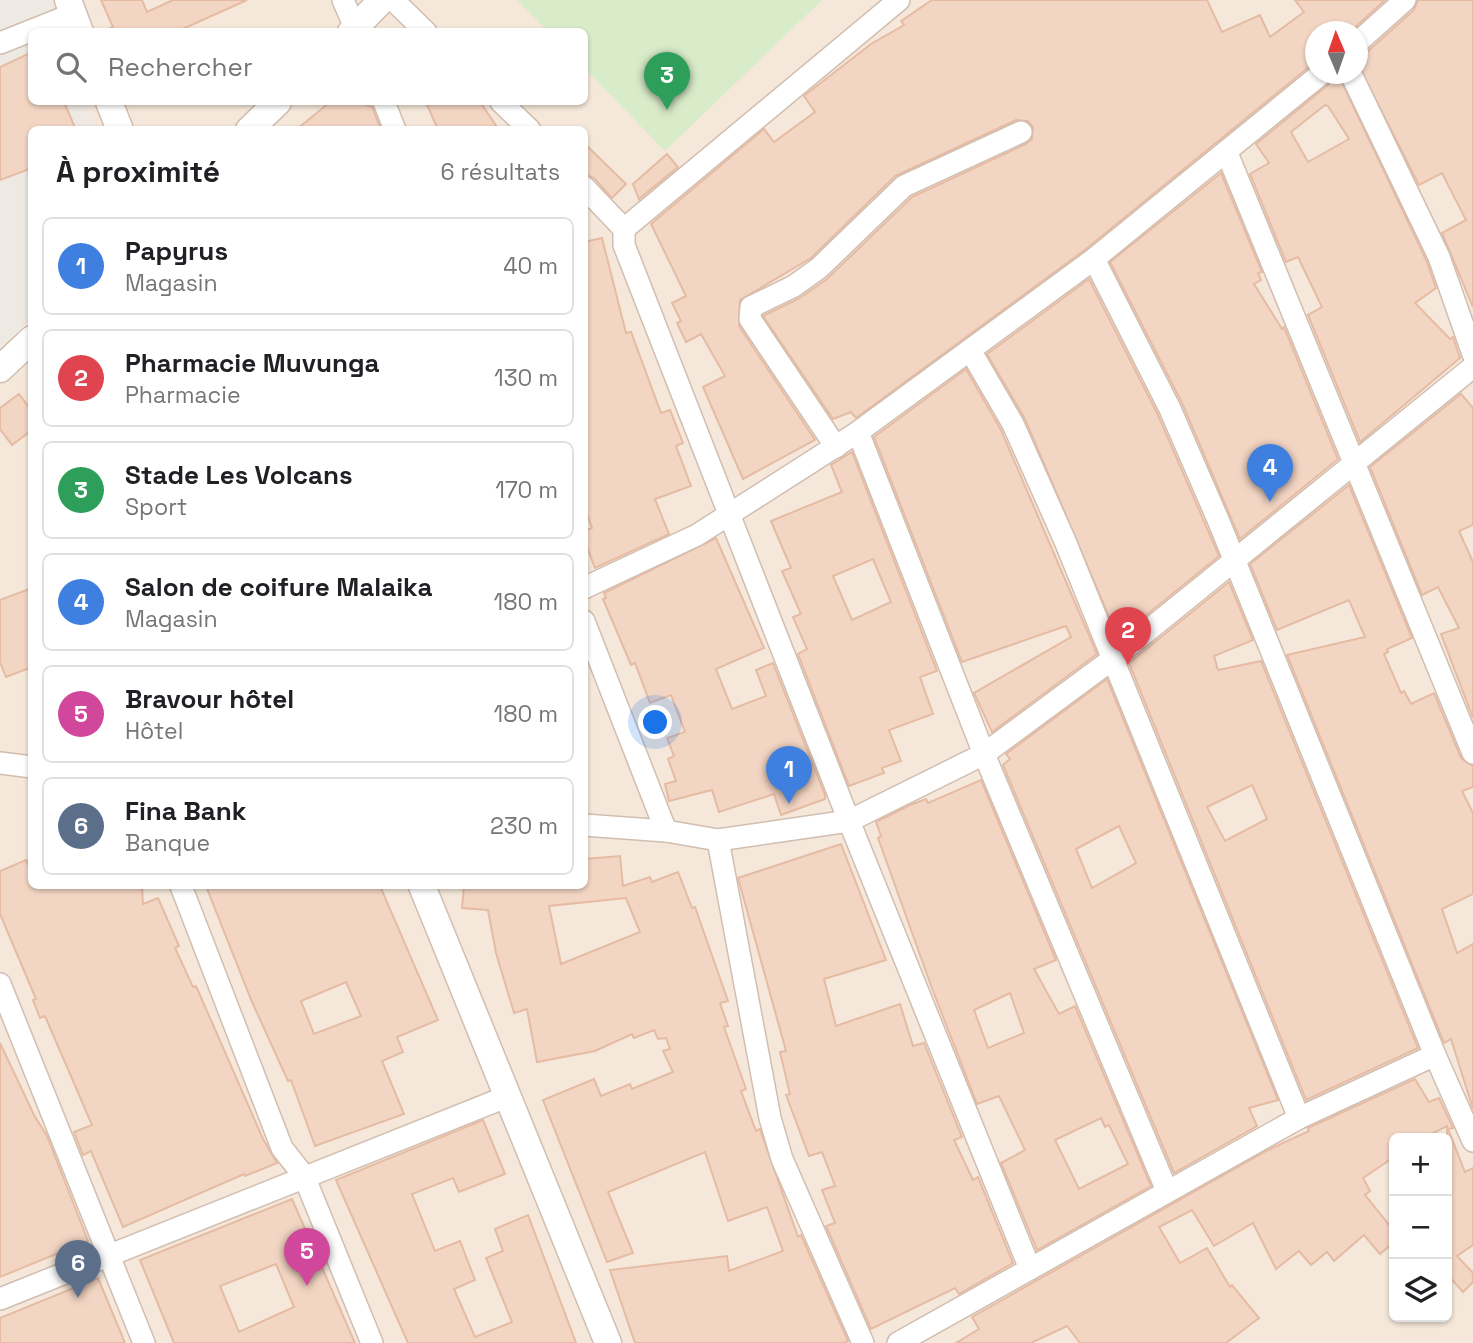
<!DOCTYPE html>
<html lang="fr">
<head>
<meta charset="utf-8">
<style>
	body { margin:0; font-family:"Space Grotesk",sans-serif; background:#f2f2f2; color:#202124 }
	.controls { position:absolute; right:21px; bottom:21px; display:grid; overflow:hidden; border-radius:10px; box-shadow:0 2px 5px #0004 }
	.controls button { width:63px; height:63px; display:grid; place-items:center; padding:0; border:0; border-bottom:2px solid #e0e0e0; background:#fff; color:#202124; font:35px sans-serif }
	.compass { position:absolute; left:1305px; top:21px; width:63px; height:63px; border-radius:50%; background:#fff; box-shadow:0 2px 5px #0004; rotate:358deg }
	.you { position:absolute; left:656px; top:723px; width:24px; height:24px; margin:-18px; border:5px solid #fff; border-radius:50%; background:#1a73e8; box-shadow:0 0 0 10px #1a73e833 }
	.badge { display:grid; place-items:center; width:46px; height:46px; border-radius:50%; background:#db2777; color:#fff; font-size:23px; font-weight:700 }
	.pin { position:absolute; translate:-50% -58px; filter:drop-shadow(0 2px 4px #0008) }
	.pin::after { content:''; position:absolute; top:37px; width:24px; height:21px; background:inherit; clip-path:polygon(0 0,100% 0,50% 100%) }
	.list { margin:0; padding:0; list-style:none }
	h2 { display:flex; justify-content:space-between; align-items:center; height:91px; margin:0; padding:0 28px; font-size:30px }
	h2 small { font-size:23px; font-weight:400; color:#757577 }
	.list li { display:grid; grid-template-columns:46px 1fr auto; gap:21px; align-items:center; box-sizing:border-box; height:98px; margin:0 14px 14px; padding:0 14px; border:2px solid #e0e0e0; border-radius:10px }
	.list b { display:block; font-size:26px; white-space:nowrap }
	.list p { margin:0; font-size:23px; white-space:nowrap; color:#757577 }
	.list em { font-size:23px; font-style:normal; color:#757577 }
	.icon { flex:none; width:38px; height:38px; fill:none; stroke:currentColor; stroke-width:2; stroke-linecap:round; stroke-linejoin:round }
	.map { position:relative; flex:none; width:1473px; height:1343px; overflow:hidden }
	.search { position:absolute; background:#fff; box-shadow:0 2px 5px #0004; left:28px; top:28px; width:560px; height:77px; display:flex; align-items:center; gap:18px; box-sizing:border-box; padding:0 24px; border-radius:10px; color:#757577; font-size:26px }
	.panel { position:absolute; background:#fff; box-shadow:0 2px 5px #0004; left:28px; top:126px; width:560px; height:763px; border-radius:10px }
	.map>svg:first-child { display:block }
	.residential { fill:#f5e8da; fill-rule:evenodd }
	.industrial { fill:#efe9e4 }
	.green { fill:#d8ecc9 }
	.building { fill:#f3d5c3; stroke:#e6bba3; stroke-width:2; fill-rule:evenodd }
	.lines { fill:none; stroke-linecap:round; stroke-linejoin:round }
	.minor-casing { stroke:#d1beb0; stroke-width:24 }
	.tertiary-casing { stroke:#d1beb0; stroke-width:29 }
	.minor { stroke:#fff; stroke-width:21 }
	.tertiary { stroke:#fff; stroke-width:26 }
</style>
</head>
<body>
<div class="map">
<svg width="1473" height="1343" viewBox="0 0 1473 1343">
	<rect width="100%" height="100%" fill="#fdf6ec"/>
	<!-- residential -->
	<path class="residential" d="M 50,0 L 1473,0 L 1473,1343 L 0,1343 L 0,347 L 31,320 L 32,886 L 584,886 L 584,130 L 96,129 L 86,102 L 584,102 L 584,32 L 61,31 ZM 1316,32 L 1358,32 L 1358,74 L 1316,74 ZM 1394,1138 L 1447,1138 L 1447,1317 L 1394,1317 Z"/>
	<!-- industrial -->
	<path class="industrial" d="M 0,0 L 50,0 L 61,31 L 32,32 L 32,102 L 86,102 L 96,129 L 32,130 L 31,319 L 0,347 Z"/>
	<!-- green -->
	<path class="green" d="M 517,0 L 822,0 L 665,151 L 585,69 L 584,32 L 548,31 Z"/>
	<!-- building -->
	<g class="building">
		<path d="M 101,0 L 142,0 L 147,12 L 173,0 L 247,0 L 176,32 L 103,32 L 113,27 Z"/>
		<path d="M 932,0 L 1207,0 L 1222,32 L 1260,15 L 1270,37 L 1304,12 L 1295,0 L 1385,0 L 1350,32 L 1315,32 L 1315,62 L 1086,249 L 856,418 L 851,412 L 833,419 L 763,316 L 800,298 L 827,279 L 912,197 L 1026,144 L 1032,139 L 1033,127 L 1028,121 L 1016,120 L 895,176 L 811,258 L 740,300 L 739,326 L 815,440 L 743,479 L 703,387 L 725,376 L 701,334 L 686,342 L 677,323 L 681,321 L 672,303 L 686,296 L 651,224 L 764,129 L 774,142 L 815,112 L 804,96 L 871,44 L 904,25 L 901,21 Z"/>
		<path d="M 1418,0 L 1473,0 L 1473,307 L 1442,233 L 1466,220 L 1442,173 L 1419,185 L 1357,63 L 1357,55 L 1367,52 L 1414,10 Z"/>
		<path d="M 32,52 L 32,102 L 64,102 L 76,130 L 32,130 L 32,168 L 0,180 L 0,67 Z"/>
		<path d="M 1334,74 L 1338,74 L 1427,262 L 1436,288 L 1415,303 L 1450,339 L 1453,337 L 1460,358 L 1360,442 L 1308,315 L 1322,307 L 1298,257 L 1286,262 L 1250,174 L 1269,163 L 1256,144 L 1329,84 ZM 1325,105 L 1328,106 L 1349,139 L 1308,162 L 1291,132 Z"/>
		<path d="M 330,102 L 359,102 L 372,107 L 381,130 L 296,130 Z"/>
		<path d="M 426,102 L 480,102 L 499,130 L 438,130 Z"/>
		<path d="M 584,143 L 626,184 L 612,198 L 594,178 L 584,174 Z"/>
		<path d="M 667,154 L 678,167 L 639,199 L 633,184 Z"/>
		<path d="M 1221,173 L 1262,272 L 1258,273 L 1261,280 L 1254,284 L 1282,329 L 1284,327 L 1338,459 L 1240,539 L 1182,403 L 1110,262 Z"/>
		<path d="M 602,238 L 626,333 L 631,332 L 661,413 L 670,410 L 683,443 L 676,446 L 691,486 L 655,499 L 669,534 L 595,568 L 584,539 L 584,531 L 592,528 L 584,506 L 584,242 Z"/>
		<path d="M 1089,279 L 1158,415 L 1219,556 L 1118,638 L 1025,419 L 987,354 Z"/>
		<path d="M 966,369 L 1001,430 L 1097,654 L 992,732 L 974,693 L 1071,637 L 1066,626 L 962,662 L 874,437 Z"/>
		<path d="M 19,394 L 32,411 L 32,430 L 12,445 L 0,429 L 0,408 Z"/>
		<path d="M 1461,394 L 1473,408 L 1473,525 L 1459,531 L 1473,562 L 1473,718 L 1441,634 L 1459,628 L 1438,587 L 1422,595 L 1370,467 Z"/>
		<path d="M 852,452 L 937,671 L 920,677 L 933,714 L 889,730 L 901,761 L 882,768 L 884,773 L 849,786 L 798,654 L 807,649 L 793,617 L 801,614 L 782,571 L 791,568 L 771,521 L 842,492 L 831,465 ZM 873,559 L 891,602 L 852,620 L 833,576 Z"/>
		<path d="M 1349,485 L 1412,638 L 1387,649 L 1388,652 L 1384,654 L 1401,693 L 1404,691 L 1411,704 L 1434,693 L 1461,758 L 1473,766 L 1473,787 L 1462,791 L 1473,813 L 1473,894 L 1442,909 L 1457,953 L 1473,944 L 1473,1109 L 1451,1039 L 1444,1043 L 1287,655 L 1365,637 L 1349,600 L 1277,630 L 1250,564 Z"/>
		<path d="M 716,538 L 764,648 L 716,669 L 732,709 L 766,696 L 756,670 L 773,663 L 825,795 L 825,799 L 781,815 L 774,794 L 719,812 L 712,790 L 669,801 L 665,784 L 676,781 L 668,759 L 674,756 L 667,738 L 685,732 L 671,695 L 650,703 L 635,663 L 631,665 L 603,599 L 606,598 L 604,593 Z"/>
		<path d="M 1229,582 L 1253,640 L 1214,656 L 1218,670 L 1261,661 L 1418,1048 L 1306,1100 L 1129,663 ZM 1252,785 L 1267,819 L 1225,841 L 1207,807 Z"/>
		<path d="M 32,588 L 32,667 L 6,677 L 0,662 L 0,600 Z"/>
		<path d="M 1107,679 L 1278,1100 L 1249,1108 L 1257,1126 L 1174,1173 L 1003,765 L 1010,759 L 1006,754 ZM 1119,826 L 1136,863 L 1092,888 L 1076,849 Z"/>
		<path d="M 981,780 L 1056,960 L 1034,969 L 1059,1014 L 1075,1006 L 1151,1186 L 1037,1250 L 1001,1163 L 1025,1150 L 999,1096 L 977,1104 L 933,991 L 878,838 L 881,836 L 876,822 L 910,805 L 926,799 L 928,803 ZM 1010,993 L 1024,1033 L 988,1048 L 974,1010 ZM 1101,1118 L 1105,1127 L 1109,1125 L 1128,1164 L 1079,1189 L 1055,1140 Z"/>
		<path d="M 841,844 L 886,960 L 824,979 L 836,1026 L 900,1004 L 913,1046 L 924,1043 L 962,1137 L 954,1140 L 973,1180 L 978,1177 L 1013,1263 L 959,1294 L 955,1288 L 871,1329 L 826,1226 L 835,1223 L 822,1190 L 835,1186 L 822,1152 L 809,1156 L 786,1095 L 790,1094 L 780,1052 L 786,1051 L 738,878 Z"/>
		<path d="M 620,856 L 623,886 L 650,877 L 652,882 L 678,872 L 692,908 L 695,907 L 728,1001 L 720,1003 L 728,1026 L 724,1027 L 746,1089 L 741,1091 L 756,1131 L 760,1129 L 798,1237 L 801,1235 L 848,1341 L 844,1343 L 635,1343 L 610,1270 L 727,1256 L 729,1271 L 783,1251 L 767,1207 L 728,1221 L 705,1152 L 608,1192 L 633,1253 L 607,1262 L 543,1100 L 594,1079 L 601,1096 L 630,1084 L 632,1089 L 673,1072 L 663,1051 L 670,1049 L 666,1038 L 658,1039 L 654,1030 L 634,1038 L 632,1034 L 595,1051 L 537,1062 L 527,1009 L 514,1013 L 496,953 L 488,910 L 462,908 L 464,886 L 584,886 L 584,859 ZM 626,898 L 640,932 L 561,964 L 549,906 Z"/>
		<path d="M 26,860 L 32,873 L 32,886 L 142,886 L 143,904 L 158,898 L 179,946 L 175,948 L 193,987 L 196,986 L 263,1139 L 277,1163 L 245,1176 L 244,1174 L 123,1227 L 91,1151 L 83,1155 L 74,1132 L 92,1125 L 45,1016 L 40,1018 L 33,1000 L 36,999 L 0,914 L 0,871 Z"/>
		<path d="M 206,886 L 380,886 L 438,1020 L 397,1037 L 403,1052 L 382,1061 L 404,1114 L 315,1146 L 291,1080 L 288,1081 L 252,1002 ZM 346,982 L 361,1016 L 314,1034 L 301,1001 Z"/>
		<path d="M 0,1043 L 34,1115 L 47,1136 L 88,1241 L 0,1277 Z"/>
		<path d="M 1415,1079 L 1429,1102 L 1439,1098 L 1453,1128 L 1448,1129 L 1465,1172 L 1473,1168 L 1473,1245 L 1457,1256 L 1473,1273 L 1473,1282 L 1463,1292 L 1447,1274 L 1447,1126 L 1423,1138 L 1394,1138 L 1394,1157 L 1363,1178 L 1370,1191 L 1365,1195 L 1394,1231 L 1394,1242 L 1380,1254 L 1364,1235 L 1334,1261 L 1327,1252 L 1311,1265 L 1299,1251 L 1276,1269 L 1253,1223 L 1214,1246 L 1192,1210 L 1159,1227 L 1180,1263 L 1207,1248 L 1230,1287 L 1232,1285 L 1259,1318 L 1226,1343 L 1080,1343 L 1067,1326 L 1031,1343 L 956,1343 L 979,1329 L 972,1317 L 1268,1150 L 1309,1131 L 1308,1128 Z"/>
		<path d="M 483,1120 L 505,1174 L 459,1192 L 453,1178 L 412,1194 L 435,1251 L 460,1241 L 475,1280 L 454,1289 L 475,1337 L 512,1322 L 486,1258 L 503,1251 L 495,1229 L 528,1215 L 576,1343 L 408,1343 L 336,1180 Z"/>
		<path d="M 292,1199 L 355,1343 L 174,1343 L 140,1260 ZM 276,1264 L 294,1307 L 239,1332 L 220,1286 Z"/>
		<path d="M 98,1278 L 125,1343 L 0,1343 L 0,1318 Z"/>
	</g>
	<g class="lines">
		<!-- minor casing -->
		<g class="minor-casing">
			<g id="minor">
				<path d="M 343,0 L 357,32"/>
				<path d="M 393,0 L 426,32"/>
				<path d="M 1358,42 L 1405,0"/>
				<path d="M 0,43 L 73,14"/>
				<path d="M 1351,74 L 1439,257 L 1473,354"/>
				<path d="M 384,102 L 395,130"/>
				<path d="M 501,102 L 530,130"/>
				<path d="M 1227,153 L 1473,753"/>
				<path d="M 584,187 L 624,229 L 624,245 L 849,821 L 1030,1269"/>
				<path d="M 624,229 L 899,0"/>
				<path d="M 1094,259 L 1170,409 L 1219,522 L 1435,1055 L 1473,1141"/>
				<path d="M 970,350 L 1013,424 L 1065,541 L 1299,1118"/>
				<path d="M 858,432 L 984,754 L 1167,1191"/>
				<path d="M 836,447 L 750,319 L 751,307 L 794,286 L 819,268 L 904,186 L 1021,132"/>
				<path d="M 584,588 L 697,535 L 858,432 L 1094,259 L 1321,74"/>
				<path d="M 584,621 L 666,831"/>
				<path d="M 0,763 L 32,767"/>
				<path d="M 584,825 L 666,831 L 718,840 L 849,821 L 984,754 L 1114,658 L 1473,367"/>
				<path d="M 718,840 L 770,1118 L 782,1159 L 863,1343"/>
				<path d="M 181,886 L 282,1148 L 304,1176 L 372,1343"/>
				<path d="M 0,984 L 144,1343"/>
				<path d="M 0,1299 L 506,1097"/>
				<path d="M 898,1343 L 1299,1118 L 1435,1055"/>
			</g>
		</g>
		<!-- tertiary casing -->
		<g class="tertiary-casing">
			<g id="tertiary">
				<path d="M 68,0 L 80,32"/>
				<path d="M 351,32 L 382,0"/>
				<path d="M 109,102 L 120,130"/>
				<path d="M 249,130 L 278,102"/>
				<path d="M 0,369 L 32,339"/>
				<path d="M 422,886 L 608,1343"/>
			</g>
		</g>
		<!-- minor -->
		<use href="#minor" class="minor"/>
		<!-- tertiary -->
		<use href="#tertiary" class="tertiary"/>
	</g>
</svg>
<div class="controls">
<button>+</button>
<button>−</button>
<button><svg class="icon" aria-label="layers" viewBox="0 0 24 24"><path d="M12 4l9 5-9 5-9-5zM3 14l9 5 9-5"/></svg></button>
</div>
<svg class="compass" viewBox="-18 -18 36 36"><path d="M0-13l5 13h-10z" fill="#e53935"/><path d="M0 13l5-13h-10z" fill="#757577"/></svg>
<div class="you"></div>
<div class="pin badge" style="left:789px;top:804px;background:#3f7fe0">1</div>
<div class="pin badge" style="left:1128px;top:665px;background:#e0444e">2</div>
<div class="pin badge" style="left:667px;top:110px;background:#2e9e5b">3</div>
<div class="pin badge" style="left:1270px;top:502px;background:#3f7fe0">4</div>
<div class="pin badge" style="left:307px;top:1286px;background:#d1479c">5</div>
<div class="pin badge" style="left:78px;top:1298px;background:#5c6f8a">6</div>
<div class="search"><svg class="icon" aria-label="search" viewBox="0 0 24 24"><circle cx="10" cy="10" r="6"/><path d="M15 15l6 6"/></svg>Rechercher</div>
<section class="panel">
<h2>À proximité<small>6 résultats</small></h2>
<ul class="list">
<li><span class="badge" style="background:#3f7fe0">1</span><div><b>Papyrus</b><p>Magasin</p></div><em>40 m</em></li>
<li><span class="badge" style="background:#e0444e">2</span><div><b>Pharmacie Muvunga</b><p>Pharmacie</p></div><em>130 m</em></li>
<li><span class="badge" style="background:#2e9e5b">3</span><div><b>Stade Les Volcans</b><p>Sport</p></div><em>170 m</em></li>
<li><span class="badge" style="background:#3f7fe0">4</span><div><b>Salon de coifure Malaika</b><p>Magasin</p></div><em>180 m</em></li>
<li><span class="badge" style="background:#d1479c">5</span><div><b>Bravour hôtel</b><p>Hôtel</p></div><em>180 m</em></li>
<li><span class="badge" style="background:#5c6f8a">6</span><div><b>Fina Bank</b><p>Banque</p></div><em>230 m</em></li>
</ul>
</section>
</div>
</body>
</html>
